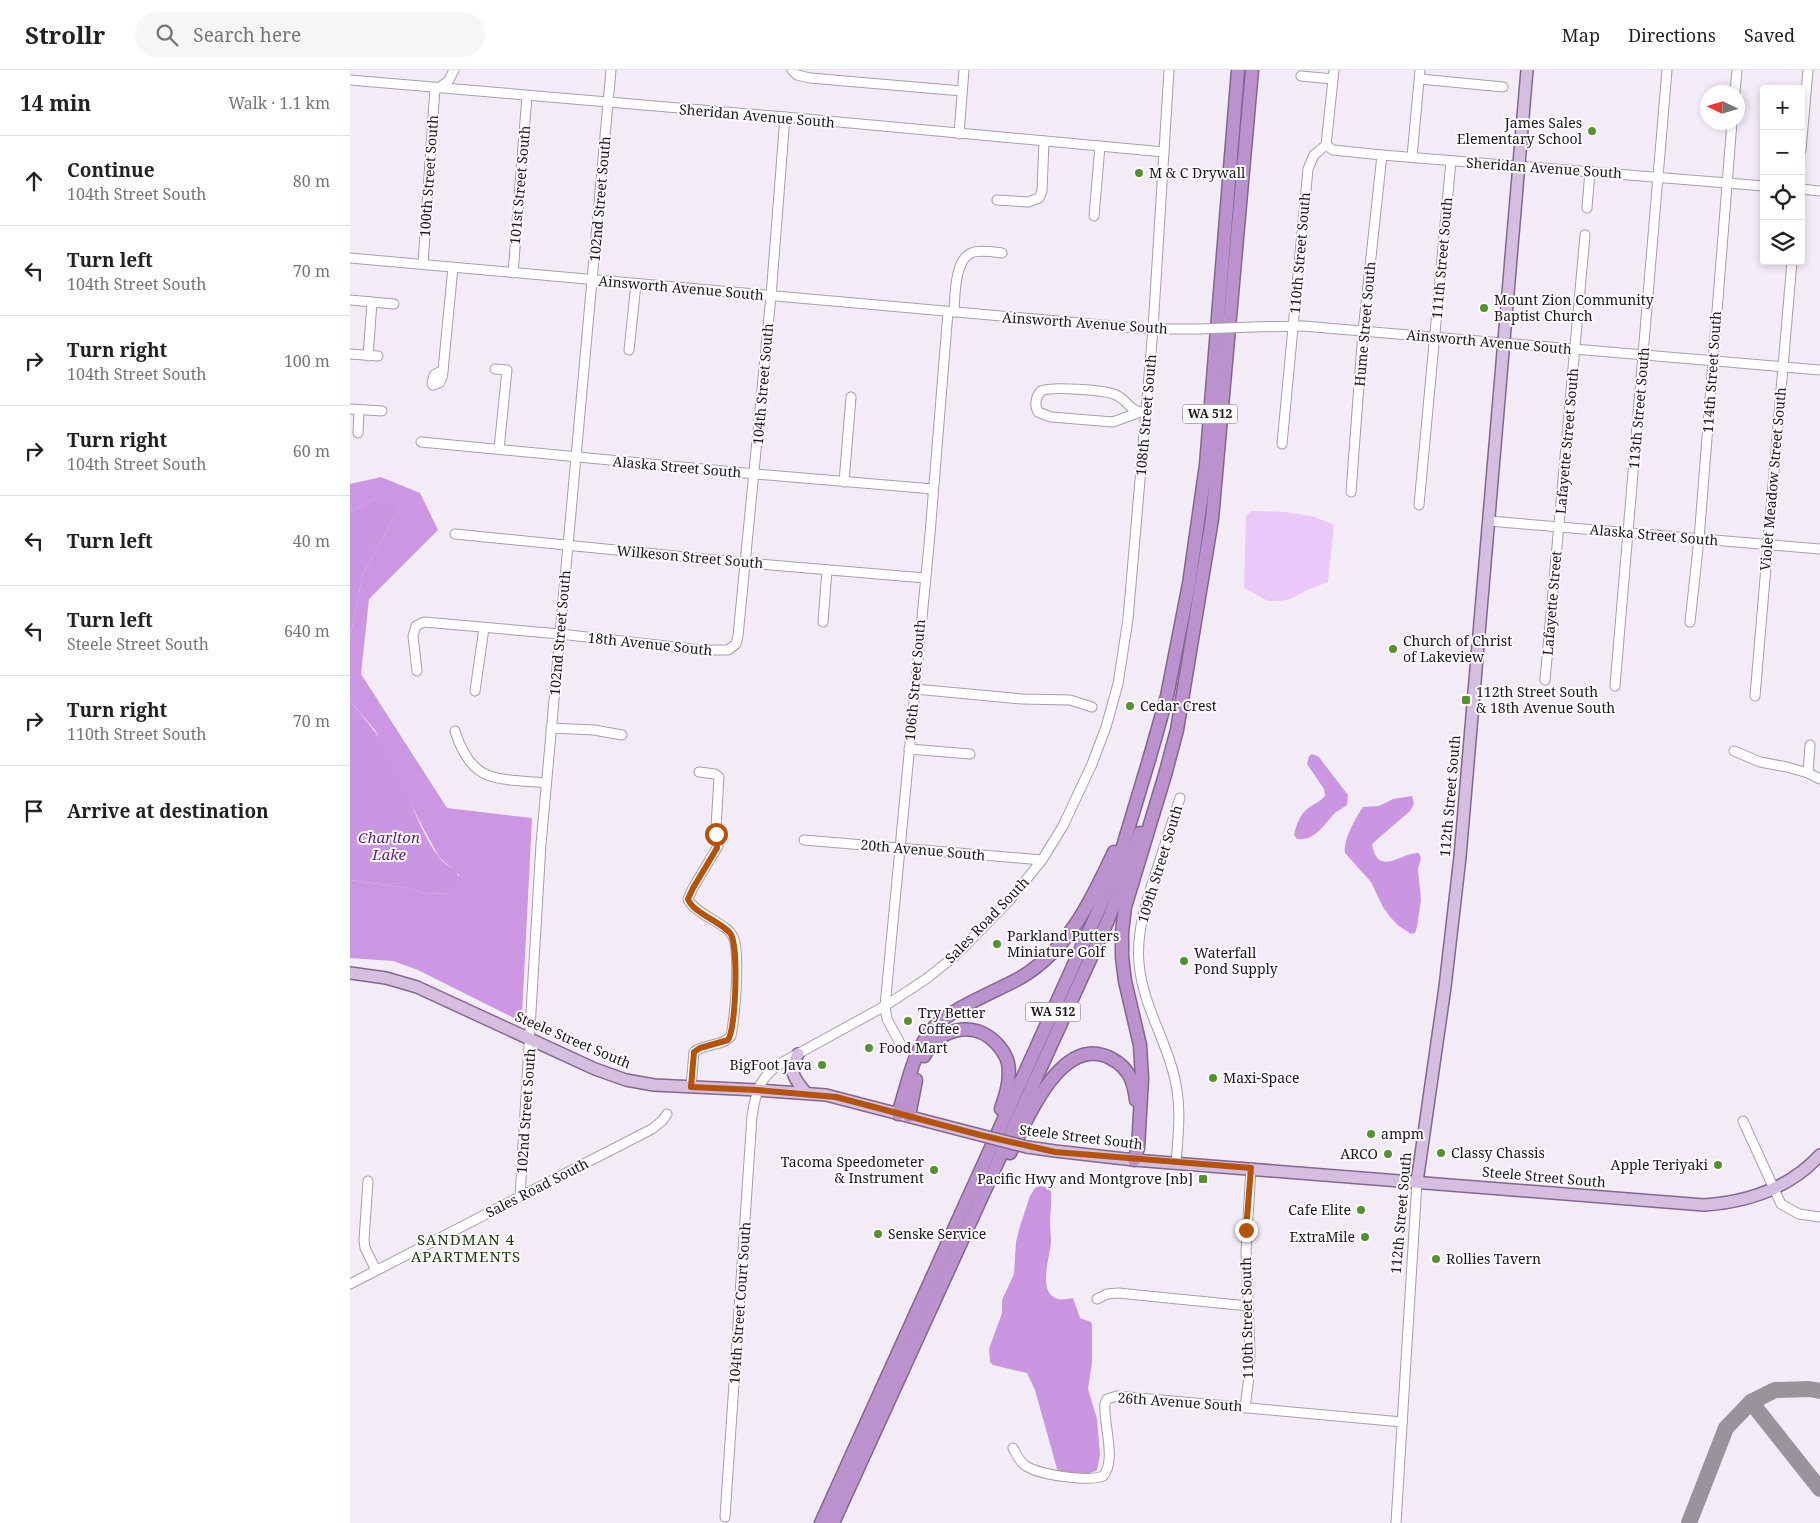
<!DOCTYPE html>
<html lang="en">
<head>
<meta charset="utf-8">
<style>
	body { margin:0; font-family:"Noto Serif",serif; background:#f6f6f6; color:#222 }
	.controls { position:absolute; right:15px; top:15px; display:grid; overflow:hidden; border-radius:5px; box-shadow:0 2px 8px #0003 }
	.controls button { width:45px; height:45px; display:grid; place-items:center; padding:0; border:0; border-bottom:1px solid #e0e0e0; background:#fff; color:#222; font:25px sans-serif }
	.compass { position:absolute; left:1350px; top:15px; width:45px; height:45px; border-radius:50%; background:#fff; box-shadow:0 2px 8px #0003; rotate:274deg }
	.stop { position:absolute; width:15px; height:15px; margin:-11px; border:4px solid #b45309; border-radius:50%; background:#fff }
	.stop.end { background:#b45309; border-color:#fff; box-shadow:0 1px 5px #0008 }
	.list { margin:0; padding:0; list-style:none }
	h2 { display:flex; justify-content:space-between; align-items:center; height:65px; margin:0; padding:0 20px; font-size:21px }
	h2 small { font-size:16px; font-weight:400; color:#767676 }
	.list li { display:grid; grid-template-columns:32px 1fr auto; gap:15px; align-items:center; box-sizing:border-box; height:90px; padding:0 20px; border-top:1px solid #e0e0e0 }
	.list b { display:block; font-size:19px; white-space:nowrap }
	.list p { margin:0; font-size:16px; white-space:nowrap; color:#767676 }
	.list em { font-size:16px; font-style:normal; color:#767676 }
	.icon { flex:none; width:28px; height:28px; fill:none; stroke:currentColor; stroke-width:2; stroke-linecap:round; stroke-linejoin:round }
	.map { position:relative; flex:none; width:1470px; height:1453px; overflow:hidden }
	header { display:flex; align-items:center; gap:30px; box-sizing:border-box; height:70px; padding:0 25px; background:#fff; border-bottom:1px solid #e0e0e0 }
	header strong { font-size:24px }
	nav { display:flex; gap:28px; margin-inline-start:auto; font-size:18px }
	.search { width:350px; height:45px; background:#f6f6f6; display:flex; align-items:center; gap:12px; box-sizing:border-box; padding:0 18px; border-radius:28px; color:#767676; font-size:19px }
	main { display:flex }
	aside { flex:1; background:#fff }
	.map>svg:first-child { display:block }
	.green { fill:#eac8f9 }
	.forest { fill:#cb97e2 }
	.water { fill:#cb96e1 }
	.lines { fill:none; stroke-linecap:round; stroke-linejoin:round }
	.taxiway { stroke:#99949c; stroke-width:16 }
	.minor-casing { stroke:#a69fa9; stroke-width:11 }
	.major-casing { stroke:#82678f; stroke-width:14 }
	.highway-casing { stroke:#82678f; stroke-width:15 }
	.minor { stroke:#fff; stroke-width:9 }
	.major { stroke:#d6bee1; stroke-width:11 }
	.highway { stroke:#bb92cd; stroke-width:12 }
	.minor-bridge-casing { stroke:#a69fa9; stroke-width:11; stroke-linecap:butt }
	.major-bridge-casing { stroke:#82678f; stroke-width:14; stroke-linecap:butt }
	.minor-bridge { stroke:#fff; stroke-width:9 }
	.major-bridge { stroke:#d6bee1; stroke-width:11 }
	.route { stroke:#b45309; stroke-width:6 }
	.poi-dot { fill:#55912f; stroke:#fdfbfe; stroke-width:2 }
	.labels { text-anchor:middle; stroke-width:4; stroke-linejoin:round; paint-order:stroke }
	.shield { fill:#fdfbfe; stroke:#5d5b5f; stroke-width:1 }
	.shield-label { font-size:12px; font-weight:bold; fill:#19171b }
	.street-label { font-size:14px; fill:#19171b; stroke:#fdfbfe }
	.poi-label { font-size:14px; fill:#19171b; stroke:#fdfbfe; text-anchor:start }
	.water-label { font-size:15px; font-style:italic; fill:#601f77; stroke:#fdfbfe }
	.neighbourhood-label { font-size:15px; letter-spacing:1px; fill:#1e3b0b; stroke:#fdfbfe }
</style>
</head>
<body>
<header>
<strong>Strollr</strong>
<div class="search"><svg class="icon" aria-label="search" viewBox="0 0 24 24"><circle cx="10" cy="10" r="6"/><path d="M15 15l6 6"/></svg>Search here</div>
<nav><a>Map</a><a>Directions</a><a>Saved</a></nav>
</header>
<main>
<aside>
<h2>14 min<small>Walk · 1.1 km</small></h2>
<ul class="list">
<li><svg class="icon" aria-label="ahead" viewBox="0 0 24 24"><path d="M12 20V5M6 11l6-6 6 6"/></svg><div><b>Continue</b><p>104th Street South</p></div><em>80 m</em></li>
<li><svg class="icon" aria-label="left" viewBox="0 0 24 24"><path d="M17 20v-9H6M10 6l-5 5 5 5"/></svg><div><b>Turn left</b><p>104th Street South</p></div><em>70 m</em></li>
<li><svg class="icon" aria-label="right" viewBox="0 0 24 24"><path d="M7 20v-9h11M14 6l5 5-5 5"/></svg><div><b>Turn right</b><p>104th Street South</p></div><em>100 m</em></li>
<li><svg class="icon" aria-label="right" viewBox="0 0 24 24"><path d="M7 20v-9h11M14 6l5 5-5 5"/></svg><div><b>Turn right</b><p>104th Street South</p></div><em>60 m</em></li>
<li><svg class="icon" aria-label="left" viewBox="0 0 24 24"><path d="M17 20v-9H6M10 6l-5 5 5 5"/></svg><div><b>Turn left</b></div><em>40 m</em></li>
<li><svg class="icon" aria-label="left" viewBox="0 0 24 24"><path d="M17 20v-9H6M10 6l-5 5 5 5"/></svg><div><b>Turn left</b><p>Steele Street South</p></div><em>640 m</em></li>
<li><svg class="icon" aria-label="right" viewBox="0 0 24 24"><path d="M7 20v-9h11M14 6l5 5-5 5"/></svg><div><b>Turn right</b><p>110th Street South</p></div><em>70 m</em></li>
<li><svg class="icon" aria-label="arrive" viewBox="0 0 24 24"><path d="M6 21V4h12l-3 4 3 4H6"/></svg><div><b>Arrive at destination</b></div></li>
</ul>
</aside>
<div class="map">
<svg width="1470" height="1453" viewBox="0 0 1470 1453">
	<rect width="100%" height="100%" fill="#f3ecf7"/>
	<!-- green -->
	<path class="green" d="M 901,441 L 936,442 L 965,447 L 984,455 L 978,512 L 957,520 L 940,529 L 931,531 L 918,531 L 894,518 L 896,446 Z"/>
	<!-- forest -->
	<path class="forest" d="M 31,407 L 70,423 L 88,460 L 19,529 L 11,604 L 97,738 L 182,748 L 172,945 L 164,948 L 68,900 L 43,891 L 0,888 L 0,810 L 59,818 L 75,823 L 101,824 L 109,805 L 89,787 L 70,752 L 25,660 L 0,631 L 0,567 L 13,503 L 48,441 L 25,429 L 0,442 L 0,414 Z"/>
	<!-- water -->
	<g class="water">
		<path d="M 25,429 L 38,430 L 48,441 L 13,503 L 0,567 L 0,442 Z"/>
		<path d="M 0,631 C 17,651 33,670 44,694 C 59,723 69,761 89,787 C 99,800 107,796 112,815 L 101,824 L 75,823 L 59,818 L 0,810 Z"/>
		<path d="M 962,684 L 968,686 L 998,725 L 997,735 C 993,738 989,740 986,742 C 975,753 965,772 947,769 L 944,765 C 946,755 950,745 957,739 C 963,734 970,732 975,726 L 974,719 L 957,694 L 959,686 Z"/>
		<path d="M 1062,726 L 1064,734 L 1060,741 L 1022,774 C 1028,809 1052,781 1069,783 L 1071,788 L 1068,799 L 1071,830 L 1067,857 L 1065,863 L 1061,864 L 1049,856 L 1040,847 L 1033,837 L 1021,812 L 995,783 C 993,770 1006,747 1013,737 L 1029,736 L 1043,729 Z"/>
		<path d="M 690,1116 L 700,1118 C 703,1129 700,1141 700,1153 C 700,1159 701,1166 701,1172 C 700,1187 690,1213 701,1225 C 708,1232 715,1229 723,1228 L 730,1248 L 741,1252 L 742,1255 L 742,1293 L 738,1319 L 747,1349 L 750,1385 L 747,1400 C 739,1406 716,1405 707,1399 L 685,1320 L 677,1303 L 643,1295 L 640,1292 L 639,1279 L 652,1243 L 652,1230 L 664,1204 L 666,1172 L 670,1156 L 680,1126 L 685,1118 Z"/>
	</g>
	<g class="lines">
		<!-- taxiway -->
		<g class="taxiway">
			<path d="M 1401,1332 L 1470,1419"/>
			<path d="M 1339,1453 L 1376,1358 L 1401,1332 L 1425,1320 L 1459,1319 L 1470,1321"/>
		</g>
		<!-- minor casing -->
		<g class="minor-casing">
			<g id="minor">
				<path d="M 442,0 L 447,5 L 460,8 L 612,21"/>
				<path d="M 951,6 L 983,9"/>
				<path d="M 1070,9 L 1153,17"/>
				<path d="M 0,10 L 435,47 L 814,82"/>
				<path d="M 89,18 L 99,10 L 104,0"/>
				<path d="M 1385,22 L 1387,0"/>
				<path d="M 609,64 L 614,0"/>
				<path d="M 976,75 L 983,80 L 1032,85 L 1414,116"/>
				<path d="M 1451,80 L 1458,0"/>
				<path d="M 1062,87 L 1070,0"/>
				<path d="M 1451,119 L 1470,121"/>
				<path d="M 647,130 L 678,132 L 689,128 L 692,121 L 694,71"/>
				<path d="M 1237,138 L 1240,101"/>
				<path d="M 744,146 L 750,76"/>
				<path d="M 0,188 L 775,257 L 803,259 L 849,259"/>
				<path d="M 73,194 L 85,18"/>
				<path d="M 163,203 L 177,26"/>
				<path d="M 0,230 L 44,234"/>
				<path d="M 604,242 C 605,227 604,187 624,182 C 633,180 644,182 652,183"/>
				<path d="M 903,257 L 953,256 L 1470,300"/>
				<path d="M 279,280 L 286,214"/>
				<path d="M 0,284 L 28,286"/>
				<path d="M 18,286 L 22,232"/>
				<path d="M 145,299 L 157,300 L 149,379"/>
				<path d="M 93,300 L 84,305 L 82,314 L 83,315 L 89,313 C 94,307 93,298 94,290 L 103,197"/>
				<path d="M 0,339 L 32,341"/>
				<path d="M 790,342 L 763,352 L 701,347 L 688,342 C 684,335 686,326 691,321 C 701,316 756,320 766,325 C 779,331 778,341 796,343"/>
				<path d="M 8,363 L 9,340"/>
				<path d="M 71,372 L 405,404 L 583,419"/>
				<path d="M 932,374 L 958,99 L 964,85 L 976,75 L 984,0"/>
				<path d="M 494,412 L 501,327"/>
				<path d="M 1001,422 L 1013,261 L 1032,85"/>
				<path d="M 1069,435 L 1101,91"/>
				<path d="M 1139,451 L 1470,479"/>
				<path d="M 105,464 L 396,493 L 575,508"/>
				<path d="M 473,552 L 477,500"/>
				<path d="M 1340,552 L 1349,469 L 1382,52"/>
				<path d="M 67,601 L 63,566 L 66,556 L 74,552 L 210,564 L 351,580 L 378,580 L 386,574 L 388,566 L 421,226 L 435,47"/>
				<path d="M 1195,610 L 1235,165"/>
				<path d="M 1265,616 L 1317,0"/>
				<path d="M 565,619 L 672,629 L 720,630 L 742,637"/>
				<path d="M 125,621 L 134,558"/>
				<path d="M 1405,626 L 1442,191"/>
				<path d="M 201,658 L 244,660 L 272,665"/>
				<path d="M 105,661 C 122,715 147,708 196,713"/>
				<path d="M 559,679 L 620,684"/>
				<path d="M 1384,681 L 1410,692 L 1437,697 L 1458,703 L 1470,709"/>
				<path d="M 1458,703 L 1460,675"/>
				<path d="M 454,770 L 692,790"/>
				<path d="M 551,975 L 537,949 L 535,936 L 580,464 L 598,242"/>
				<path d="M 341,1017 L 344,982 C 354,973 372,977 381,966 C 385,945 390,889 384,869 C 382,864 379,860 374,857 C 365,850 342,840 338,829 L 343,818 L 368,776 L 366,757 L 369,707 L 365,704 L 349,702"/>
				<path d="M 1393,1051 L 1431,1134 L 1449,1144 L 1470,1147"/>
				<path d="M 826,1092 C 829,1060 832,1030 822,998 C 812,963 792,931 789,893 C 786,859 798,826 809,793 C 816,772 823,750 830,728"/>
				<path d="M 18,1111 L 14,1170 L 15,1178 L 26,1200"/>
				<path d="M 170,1126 L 191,774 L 261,0"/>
				<path d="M 0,1214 L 302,1059 L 312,1051 L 317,1044"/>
				<path d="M 747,1229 L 757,1224 L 768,1223 L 898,1236"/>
				<path d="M 895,1337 L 899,1307 L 900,1282 L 896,1181 L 901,1098"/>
				<path d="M 663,1378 C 667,1385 669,1392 676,1396 C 690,1405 738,1412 753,1406 C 767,1391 753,1353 755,1334 L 757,1329 L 767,1326 L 1052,1352"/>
				<path d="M 375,1447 L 402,1046 C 406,1021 409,1008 431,993 L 535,936 L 576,909 L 605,886 L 658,832 L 692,790 L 713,756 L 742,694 L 756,657 L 768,614 L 778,549 L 803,259 L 819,0"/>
				<path d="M 1046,1453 L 1067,1112"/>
			</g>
		</g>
		<!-- major casing -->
		<g class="major-casing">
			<g id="major">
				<path d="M 0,903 L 36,908 L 67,917 L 245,999 L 276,1010 L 304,1015 L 407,1020 L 476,1025 L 630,1065"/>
				<path d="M 448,984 C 438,1003 444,1008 456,1023"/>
				<path d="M 677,1077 L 705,1081 L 784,1090 L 1354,1135 C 1397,1132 1440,1118 1470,1085"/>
				<path d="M 1067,1112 L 1095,917 L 1110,787 L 1177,0"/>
			</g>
		</g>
		<!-- highway casing -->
		<g class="highway-casing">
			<g id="highway">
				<path d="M 574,986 C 589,959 623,949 646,973 C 651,978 656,985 658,993 C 661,1009 656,1024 651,1039"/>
				<path d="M 548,1044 C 557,1017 562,985 580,962 C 596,940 645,922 670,908 C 719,879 741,831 764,782"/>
				<path d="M 559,1046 L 566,1010"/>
				<path d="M 660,1083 C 677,1050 712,961 762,989 C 779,998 784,1012 786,1030"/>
				<path d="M 784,1090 L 788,1078 L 792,1009 L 790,975 L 775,911 L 772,887 L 772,862 L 775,837 L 815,705 L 827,660 L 862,449 L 902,0"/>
				<path d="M 471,1453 L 749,839 L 768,793 L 801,683 L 817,626 L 839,514 L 856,395 L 888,0"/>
				<path d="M 483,1453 L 759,848 L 790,763"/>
			</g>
		</g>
		<!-- minor -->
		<use href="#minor" class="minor"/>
		<!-- major -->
		<use href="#major" class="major"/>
		<!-- highway -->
		<use href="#highway" class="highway"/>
		<!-- minor-bridge casing -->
		<g class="minor-bridge-casing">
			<path id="minor-bridge" d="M 849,259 L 903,257"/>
		</g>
		<!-- major-bridge casing -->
		<g class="major-bridge-casing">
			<path id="major-bridge" d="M 630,1065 L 677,1077"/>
		</g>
		<!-- minor-bridge -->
		<use href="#minor-bridge" class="minor-bridge"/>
		<!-- major-bridge -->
		<use href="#major-bridge" class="major-bridge"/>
	</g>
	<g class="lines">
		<!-- route -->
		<path class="route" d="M 366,764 L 367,778 L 343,818 L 338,829 C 343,843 370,851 380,863 C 389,873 386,960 378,970 L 350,978 L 344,982 L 341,1017 L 407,1020 L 486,1027 L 630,1065 L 705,1082 L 901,1098 L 896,1160"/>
	</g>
	<!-- markers -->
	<g class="poi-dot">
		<circle cx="1242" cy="61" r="5"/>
		<circle cx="789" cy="103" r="5"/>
		<circle cx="1134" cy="238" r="5"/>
		<circle cx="1043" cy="579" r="5"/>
		<rect x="1111" y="625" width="10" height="10" rx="2.5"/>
		<circle cx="780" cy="636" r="5"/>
		<circle cx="647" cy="874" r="5"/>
		<circle cx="834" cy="891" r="5"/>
		<circle cx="558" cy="951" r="5"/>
		<circle cx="519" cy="978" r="5"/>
		<circle cx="472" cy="995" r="5"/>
		<circle cx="863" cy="1008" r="5"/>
		<circle cx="1021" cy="1064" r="5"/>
		<circle cx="1091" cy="1083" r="5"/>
		<circle cx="1038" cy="1084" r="5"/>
		<circle cx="1368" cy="1095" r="5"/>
		<circle cx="584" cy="1100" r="5"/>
		<rect x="848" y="1104" width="10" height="10" rx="2.5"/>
		<circle cx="1011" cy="1140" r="5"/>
		<circle cx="528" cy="1164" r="5"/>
		<circle cx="1015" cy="1167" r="5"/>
		<circle cx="1086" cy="1189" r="5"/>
	</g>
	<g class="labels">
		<!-- shield labels -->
		<g class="shield">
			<rect x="832.5" y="334.5" width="55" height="19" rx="4"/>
			<rect x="675.5" y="932.5" width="55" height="19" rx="4"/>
		</g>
		<g class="shield-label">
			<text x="860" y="348">WA 512</text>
			<text x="703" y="946">WA 512</text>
		</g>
		<!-- street labels -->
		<g class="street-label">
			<text transform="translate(407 46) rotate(5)" y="5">Sheridan Avenue South</text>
			<text transform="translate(1194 98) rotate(4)" y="5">Sheridan Avenue South</text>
			<text transform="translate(79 106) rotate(-86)" y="5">100th Street South</text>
			<text transform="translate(170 115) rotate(-85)" y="5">101st Street South</text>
			<text transform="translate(250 129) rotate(-85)" y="5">102nd Street South</text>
			<text transform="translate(950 183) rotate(-85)" y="5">110th Street South</text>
			<text transform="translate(1092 188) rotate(-85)" y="5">111th Street South</text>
			<text transform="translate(331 218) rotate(5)" y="5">Ainsworth Avenue South</text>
			<text transform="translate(735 253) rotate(4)" y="5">Ainsworth Avenue South</text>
			<text transform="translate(1015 254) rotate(-85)" y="5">Hume Street South</text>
			<text transform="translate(1139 272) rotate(5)" y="5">Ainsworth Avenue South</text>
			<text transform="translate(1362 302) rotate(-86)" y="5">114th Street South</text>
			<text transform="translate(413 314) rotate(-85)" y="5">104th Street South</text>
			<text transform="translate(1289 338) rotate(-85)" y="5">113th Street South</text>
			<text transform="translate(796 345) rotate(-85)" y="5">108th Street South</text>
			<text transform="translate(1217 371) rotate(-85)" y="5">Lafayette Street South</text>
			<text transform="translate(327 397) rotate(5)" y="5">Alaska Street South</text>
			<text transform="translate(1423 409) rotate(-85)" y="5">Violet Meadow Street South</text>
			<text transform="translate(1304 465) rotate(5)" y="5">Alaska Street South</text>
			<text transform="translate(340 487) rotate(5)" y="5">Wilkeson Street South</text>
			<text transform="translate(1202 533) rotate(-85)" y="5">Lafayette Street</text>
			<text transform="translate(210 563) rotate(-85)" y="5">102nd Street South</text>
			<text transform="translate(300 574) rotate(6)" y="5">18th Avenue South</text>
			<text transform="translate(565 610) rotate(-85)" y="5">106th Street South</text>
			<text transform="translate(1100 726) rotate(-85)" y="5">112th Street South</text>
			<text transform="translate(573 780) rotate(5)" y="5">20th Avenue South</text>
			<text transform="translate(810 794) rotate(-73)" y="5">109th Street South</text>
			<text transform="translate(637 850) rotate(-46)" y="5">Sales Road South</text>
			<text transform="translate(223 970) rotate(23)" y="5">Steele Street South</text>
			<text transform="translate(176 1041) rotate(-86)" y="5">102nd Street South</text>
			<text transform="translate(731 1067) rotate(7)" y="5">Steele Street South</text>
			<text transform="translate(1194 1107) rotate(5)" y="5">Steele Street South</text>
			<text transform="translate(187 1118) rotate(-27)" y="5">Sales Road South</text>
			<text transform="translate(1051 1143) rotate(-85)" y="5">112th Street South</text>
			<text transform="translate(390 1233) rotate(-86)" y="5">104th Street Court South</text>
			<text transform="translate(897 1248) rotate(-91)" y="5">110th Street South</text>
			<text transform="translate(830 1332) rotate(4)" y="5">26th Avenue South</text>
		</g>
		<!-- poi labels -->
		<g class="poi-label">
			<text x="1232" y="58" text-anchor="end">James Sales<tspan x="1232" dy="16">Elementary School</tspan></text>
			<text x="799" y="108">M &amp; C Drywall</text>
			<text x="1144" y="235">Mount Zion Community<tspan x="1144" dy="16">Baptist Church</tspan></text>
			<text x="1053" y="576">Church of Christ<tspan x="1053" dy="16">of Lakeview</tspan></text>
			<text x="1126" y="627">112th Street South<tspan x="1126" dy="16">&amp; 18th Avenue South</tspan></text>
			<text x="790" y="641">Cedar Crest</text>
			<text x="657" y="871">Parkland Putters<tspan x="657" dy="16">Miniature Golf</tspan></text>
			<text x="844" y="888">Waterfall<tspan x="844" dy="16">Pond Supply</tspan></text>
			<text x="568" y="948">Try Better<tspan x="568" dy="16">Coffee</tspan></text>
			<text x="529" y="983">Food Mart</text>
			<text x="462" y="1000" text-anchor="end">BigFoot Java</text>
			<text x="873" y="1013">Maxi-Space</text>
			<text x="1031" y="1069">ampm</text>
			<text x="1101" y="1088">Classy Chassis</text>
			<text x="1028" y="1089" text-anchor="end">ARCO</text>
			<text x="574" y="1097" text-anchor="end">Tacoma Speedometer<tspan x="574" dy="16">&amp; Instrument</tspan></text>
			<text x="1358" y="1100" text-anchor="end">Apple Teriyaki</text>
			<text x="843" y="1114" text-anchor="end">Pacific Hwy and Montgrove [nb]</text>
			<text x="1001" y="1145" text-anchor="end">Cafe Elite</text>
			<text x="538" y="1169">Senske Service</text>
			<text x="1005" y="1172" text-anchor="end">ExtraMile</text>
			<text x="1096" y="1194">Rollies Tavern</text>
		</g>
		<!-- water labels -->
		<g class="water-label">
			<text x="39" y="773">Charlton<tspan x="39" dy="17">Lake</tspan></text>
		</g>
		<!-- neighbourhood labels -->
		<g class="neighbourhood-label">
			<text x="116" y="1175">SANDMAN 4<tspan x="116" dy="17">APARTMENTS</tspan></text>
		</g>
	</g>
</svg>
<div class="controls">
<button>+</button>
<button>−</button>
<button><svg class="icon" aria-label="locate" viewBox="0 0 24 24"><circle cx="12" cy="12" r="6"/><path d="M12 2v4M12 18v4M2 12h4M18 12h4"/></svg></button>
<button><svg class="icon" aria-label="layers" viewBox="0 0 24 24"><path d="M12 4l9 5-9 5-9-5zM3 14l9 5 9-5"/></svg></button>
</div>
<svg class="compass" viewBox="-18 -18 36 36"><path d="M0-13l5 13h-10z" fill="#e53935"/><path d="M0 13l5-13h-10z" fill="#767676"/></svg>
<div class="stop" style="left:366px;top:764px"></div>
<div class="stop end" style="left:896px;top:1160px"></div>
</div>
</main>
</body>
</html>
